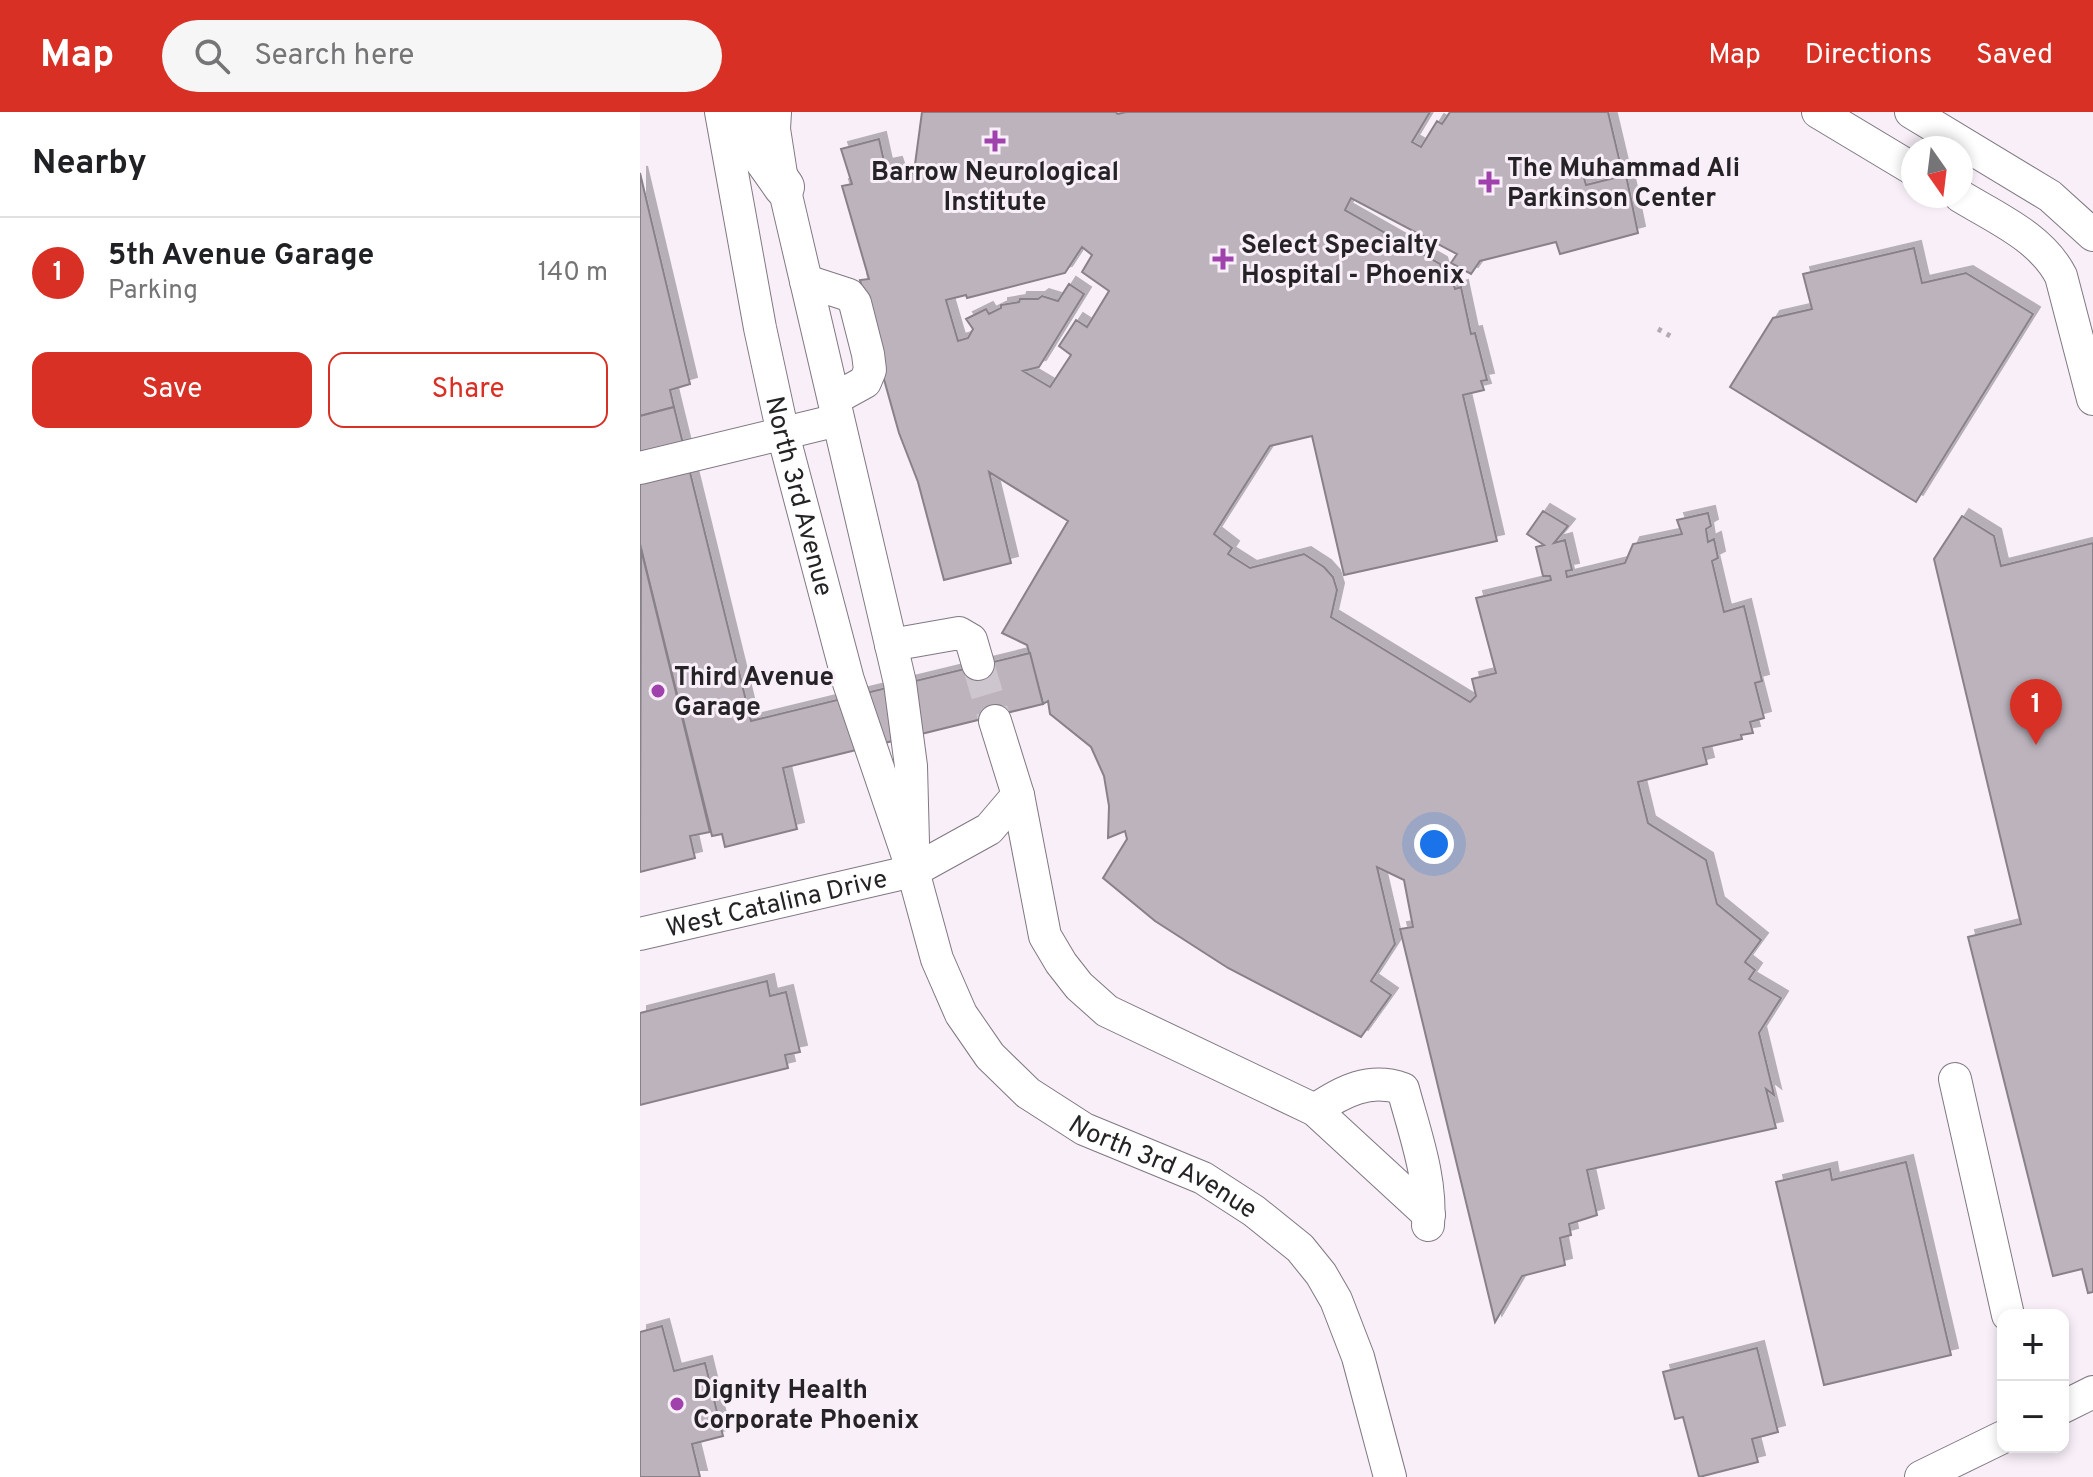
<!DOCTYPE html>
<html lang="en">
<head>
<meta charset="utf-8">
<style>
	body { margin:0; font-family:Overpass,sans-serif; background:#f6f6f6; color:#202124 }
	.controls { position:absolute; right:24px; bottom:24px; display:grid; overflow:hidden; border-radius:16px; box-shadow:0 4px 12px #0003 }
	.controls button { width:72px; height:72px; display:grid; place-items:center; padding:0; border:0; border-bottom:2px solid #e0e0e0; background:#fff; color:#202124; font:40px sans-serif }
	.compass { position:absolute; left:1261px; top:24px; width:72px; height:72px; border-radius:50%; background:#fff; box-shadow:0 4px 12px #0003; rotate:166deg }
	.you { position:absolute; left:794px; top:732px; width:28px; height:28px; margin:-20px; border:6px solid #fff; border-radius:50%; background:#1a73e8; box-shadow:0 0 0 12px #1a73e833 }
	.badge { display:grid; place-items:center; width:52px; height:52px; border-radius:50%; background:#d93025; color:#fff; font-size:26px; font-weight:700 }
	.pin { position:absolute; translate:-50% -66px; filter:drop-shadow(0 2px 4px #0008) }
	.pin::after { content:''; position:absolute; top:42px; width:28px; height:24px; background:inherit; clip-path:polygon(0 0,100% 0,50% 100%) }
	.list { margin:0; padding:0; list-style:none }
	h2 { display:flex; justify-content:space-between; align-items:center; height:104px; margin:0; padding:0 32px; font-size:34px }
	h2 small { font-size:26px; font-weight:400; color:#757577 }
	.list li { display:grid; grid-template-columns:52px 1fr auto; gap:24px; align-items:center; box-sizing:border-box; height:112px; padding:0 32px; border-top:2px solid #e0e0e0 }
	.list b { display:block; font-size:30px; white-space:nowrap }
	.list p { margin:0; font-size:26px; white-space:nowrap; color:#757577 }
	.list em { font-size:26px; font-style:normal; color:#757577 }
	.actions { display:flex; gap:16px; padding:24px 32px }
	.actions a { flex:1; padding:18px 0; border:2px solid #d93025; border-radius:16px; text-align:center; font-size:28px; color:#d93025 }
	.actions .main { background:#d93025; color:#fff }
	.icon { flex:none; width:44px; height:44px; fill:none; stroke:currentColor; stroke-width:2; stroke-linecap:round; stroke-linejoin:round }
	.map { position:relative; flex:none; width:1453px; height:1365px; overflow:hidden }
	header { display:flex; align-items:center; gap:48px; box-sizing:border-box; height:112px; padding:0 40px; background:#d93025; color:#fff }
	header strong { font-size:38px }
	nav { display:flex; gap:44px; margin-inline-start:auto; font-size:28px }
	.search { width:560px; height:72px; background:#f6f6f6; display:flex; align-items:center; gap:20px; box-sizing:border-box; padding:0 28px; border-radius:44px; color:#757577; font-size:30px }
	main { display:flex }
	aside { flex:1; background:#fff }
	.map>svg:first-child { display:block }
	.building { fill:#bcb3bd; stroke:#89818a; stroke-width:2; fill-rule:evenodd; filter:url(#shadow) }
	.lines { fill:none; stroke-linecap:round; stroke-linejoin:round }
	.minor-tunnel { stroke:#cec6cf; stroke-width:32; stroke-dasharray:32 16; stroke-linecap:butt }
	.minor-casing { stroke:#807881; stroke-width:34 }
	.major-casing { stroke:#807881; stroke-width:42 }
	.path { stroke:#b2abb3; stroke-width:5; stroke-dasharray:4 6; stroke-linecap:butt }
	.minor { stroke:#fff; stroke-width:32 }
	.major { stroke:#fff; stroke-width:40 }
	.poi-dot { fill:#9f42ac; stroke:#f8eff9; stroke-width:3 }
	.labels { text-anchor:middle; stroke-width:6; stroke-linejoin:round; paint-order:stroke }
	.poi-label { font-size:26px; font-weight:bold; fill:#262327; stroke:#f8eff9; text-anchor:start }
	.street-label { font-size:26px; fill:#262327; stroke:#f8eff9 }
</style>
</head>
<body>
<header>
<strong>Map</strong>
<div class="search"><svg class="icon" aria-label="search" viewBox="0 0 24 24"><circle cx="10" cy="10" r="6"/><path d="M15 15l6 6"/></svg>Search here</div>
<nav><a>Map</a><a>Directions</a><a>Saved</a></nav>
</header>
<main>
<aside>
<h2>Nearby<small></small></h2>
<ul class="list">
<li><span class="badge">1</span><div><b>5th Avenue Garage</b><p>Parking</p></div><em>140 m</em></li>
</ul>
<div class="actions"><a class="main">Save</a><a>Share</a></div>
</aside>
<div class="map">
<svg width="1453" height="1365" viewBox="0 0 1453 1365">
	<defs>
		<filter id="shadow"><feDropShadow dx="7" dy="-7" stdDeviation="0" flood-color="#0004"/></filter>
	</defs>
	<rect width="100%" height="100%" fill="#f8eff9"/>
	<!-- building -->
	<g class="building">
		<path d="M 282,0 L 475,0 L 478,2 L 486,0 L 790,0 L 772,30 L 781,35 L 797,9 L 802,12 L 810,0 L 968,0 L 981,55 L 944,66 L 946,73 L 986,63 L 998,121 L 920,142 L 916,130 L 840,149 L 831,162 L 811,151 L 817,142 L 711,86 L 705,98 L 800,152 L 806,172 L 813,171 L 815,177 L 821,175 L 831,222 L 835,221 L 847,268 L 841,269 L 844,278 L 823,283 L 857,429 L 704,463 L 672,324 L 630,334 L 574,422 L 592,436 L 588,442 L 610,456 L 664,442 L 684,455 L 693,465 L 697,478 L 691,505 L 830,590 L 836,584 L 832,567 L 856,561 L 836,486 L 911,468 L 910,464 L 903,464 L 896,435 L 904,433 L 887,422 L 903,399 L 928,414 L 914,431 L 925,428 L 932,458 L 926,459 L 927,465 L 985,451 L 993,432 L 1042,422 L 1037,408 L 1068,401 L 1071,414 L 1066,417 L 1068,430 L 1074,427 L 1078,446 L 1072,449 L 1084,500 L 1104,494 L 1122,569 L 1115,571 L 1124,606 L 1110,610 L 1113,621 L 1101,623 L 1102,627 L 1063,636 L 1067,652 L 998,670 L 1008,711 L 1066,748 L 1077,792 L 1121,828 L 1105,850 L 1115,858 L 1109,867 L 1141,886 L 1119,921 L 1134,983 L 1126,977 L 1136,1016 L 947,1058 L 957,1103 L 929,1112 L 931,1123 L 920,1126 L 925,1153 L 882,1164 L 855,1210 L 760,817 L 773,815 L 764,768 L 737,755 L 755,832 L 731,869 L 751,883 L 721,925 L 588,856 L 515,809 L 463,766 L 487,727 L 485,719 L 468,726 L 469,694 L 464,664 L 451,635 L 410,602 L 408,589 L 403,592 L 387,533 L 362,521 L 428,409 L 349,360 L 371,451 L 304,468 L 278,370 L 259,321 L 238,246 L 220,168 L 229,167 L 202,74 L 212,72 L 201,37 L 239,27 L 245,54 L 255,52 L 259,64 L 274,60 ZM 442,135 L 452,143 L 442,160 L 469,179 L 447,215 L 436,208 L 419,234 L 431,243 L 410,275 L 383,259 L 399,255 L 444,182 L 429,172 L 418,189 L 402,184 L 398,187 L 380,187 L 379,190 L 361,193 L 361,196 L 349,202 L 346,197 L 326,207 L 333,217 L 328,226 L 318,229 L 306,188 L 326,183 L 327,186 L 425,161 Z"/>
		<path d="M 0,61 L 50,272 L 30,278 L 34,295 L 0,304 Z"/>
		<path d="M 1274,136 L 1282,171 L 1326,161 L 1393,202 L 1276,390 L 1090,275 L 1133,206 L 1172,197 L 1163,162 Z"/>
		<path d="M 34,295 L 111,609 L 390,541 L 403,592 L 143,656 L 157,717 L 85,735 L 82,722 L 72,724 L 0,432 L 0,304 Z"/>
		<path d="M 1322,404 L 1354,424 L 1361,454 L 1453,431 L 1453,1180 L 1448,1181 L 1442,1157 L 1413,1164 L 1328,825 L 1381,812 L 1294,447 Z"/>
		<path d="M 1,437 L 70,720 L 50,724 L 55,746 L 0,760 Z"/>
		<path d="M 127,869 L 130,884 L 146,880 L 160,940 L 145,943 L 148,956 L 0,993 L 0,901 Z"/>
		<path d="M 1266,1050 L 1311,1243 L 1184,1273 L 1136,1070 L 1190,1057 L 1192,1068 Z"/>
		<path d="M 22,1214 L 34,1259 L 65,1251 L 83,1324 L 52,1332 L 60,1365 L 0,1365 L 0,1220 Z"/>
		<path d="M 1117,1236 L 1138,1320 L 1112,1327 L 1118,1350 L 1059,1365 L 1043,1305 L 1035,1307 L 1023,1260 Z"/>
	</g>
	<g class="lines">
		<!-- minor-tunnel -->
		<path class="minor-tunnel" d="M 338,552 L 355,609"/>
		<!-- minor casing -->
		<g class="minor-casing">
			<g id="minor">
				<path id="s1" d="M 81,0 L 120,216 L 143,322 L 208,568 L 273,759 L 297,847 L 321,902 L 350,944 L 388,981 L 444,1017 L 563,1066 L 614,1099 L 660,1136 L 681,1162 L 696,1188 L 718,1245 L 750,1365"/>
				<path d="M 135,0 L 134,17 L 141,62 L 260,571 L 271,654 L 273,731"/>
				<path d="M 1178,0 L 1273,57"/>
				<path d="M 1271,0 L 1410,84 L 1453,123"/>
				<path d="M 1320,84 C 1356,106 1401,125 1421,164 L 1453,287"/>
				<path d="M 166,169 L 209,183 L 215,191 L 228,242 L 230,258 L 225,270 L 194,287"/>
				<path d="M 0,356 L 198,308"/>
				<path d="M 251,533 L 319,521 L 331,528 L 338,552"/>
				<path d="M 378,683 L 405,824 L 421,851 L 439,874 L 467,899 L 675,998 L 789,1103"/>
				<path id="s2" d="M 0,822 L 273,759 L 349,717 L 378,683 L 355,609"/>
				<path d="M 1315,967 L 1368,1203"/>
				<path d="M 675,998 C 703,979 730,965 763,977 C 775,1022 792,1067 788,1113"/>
				<path d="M 1423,1295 L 1453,1280"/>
				<path d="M 1281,1365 L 1363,1325"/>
			</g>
		</g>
		<!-- major casing -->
		<g class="major-casing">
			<path id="major" d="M 107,0 L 115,34 L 144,75"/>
		</g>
		<!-- path -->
		<path class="path" d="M 1018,217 L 1032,225"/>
		<!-- minor -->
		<use href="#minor" class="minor"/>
		<!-- major -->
		<use href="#major" class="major"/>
	</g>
	<!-- markers -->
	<g class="poi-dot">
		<path d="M351 17h8v8h8v8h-8v8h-8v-8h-8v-8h8z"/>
		<path d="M845 58h8v8h8v8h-8v8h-8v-8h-8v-8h8z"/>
		<path d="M579 135h8v8h8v8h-8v8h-8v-8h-8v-8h8z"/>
		<circle cx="18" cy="579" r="8"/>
		<circle cx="37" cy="1292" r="8"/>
	</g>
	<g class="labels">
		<!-- poi labels -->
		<g class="poi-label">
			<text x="867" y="64">The Muhammad Ali<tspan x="867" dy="30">Parkinson Center</tspan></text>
			<text x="355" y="68" text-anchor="middle">Barrow Neurological<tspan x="355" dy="30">Institute</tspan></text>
			<text x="601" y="141">Select Specialty<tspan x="601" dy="30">Hospital - Phoenix</tspan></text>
			<text x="34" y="573">Third Avenue<tspan x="34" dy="30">Garage</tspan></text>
			<text x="53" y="1286">Dignity Health<tspan x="53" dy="30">Corporate Phoenix</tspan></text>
		</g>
		<!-- street labels -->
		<g class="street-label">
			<text dy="9" stroke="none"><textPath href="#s1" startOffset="392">North 3rd Avenue</textPath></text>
			<text dy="9" stroke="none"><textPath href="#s2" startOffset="140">West Catalina Drive</textPath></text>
			<text dy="9" stroke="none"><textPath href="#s1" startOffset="1194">North 3rd Avenue</textPath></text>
		</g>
	</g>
</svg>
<div class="controls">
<button>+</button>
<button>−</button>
</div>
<svg class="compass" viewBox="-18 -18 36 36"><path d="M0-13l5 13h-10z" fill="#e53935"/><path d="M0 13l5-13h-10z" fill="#757577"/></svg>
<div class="you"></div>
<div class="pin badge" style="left:1396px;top:633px">1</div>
</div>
</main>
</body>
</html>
